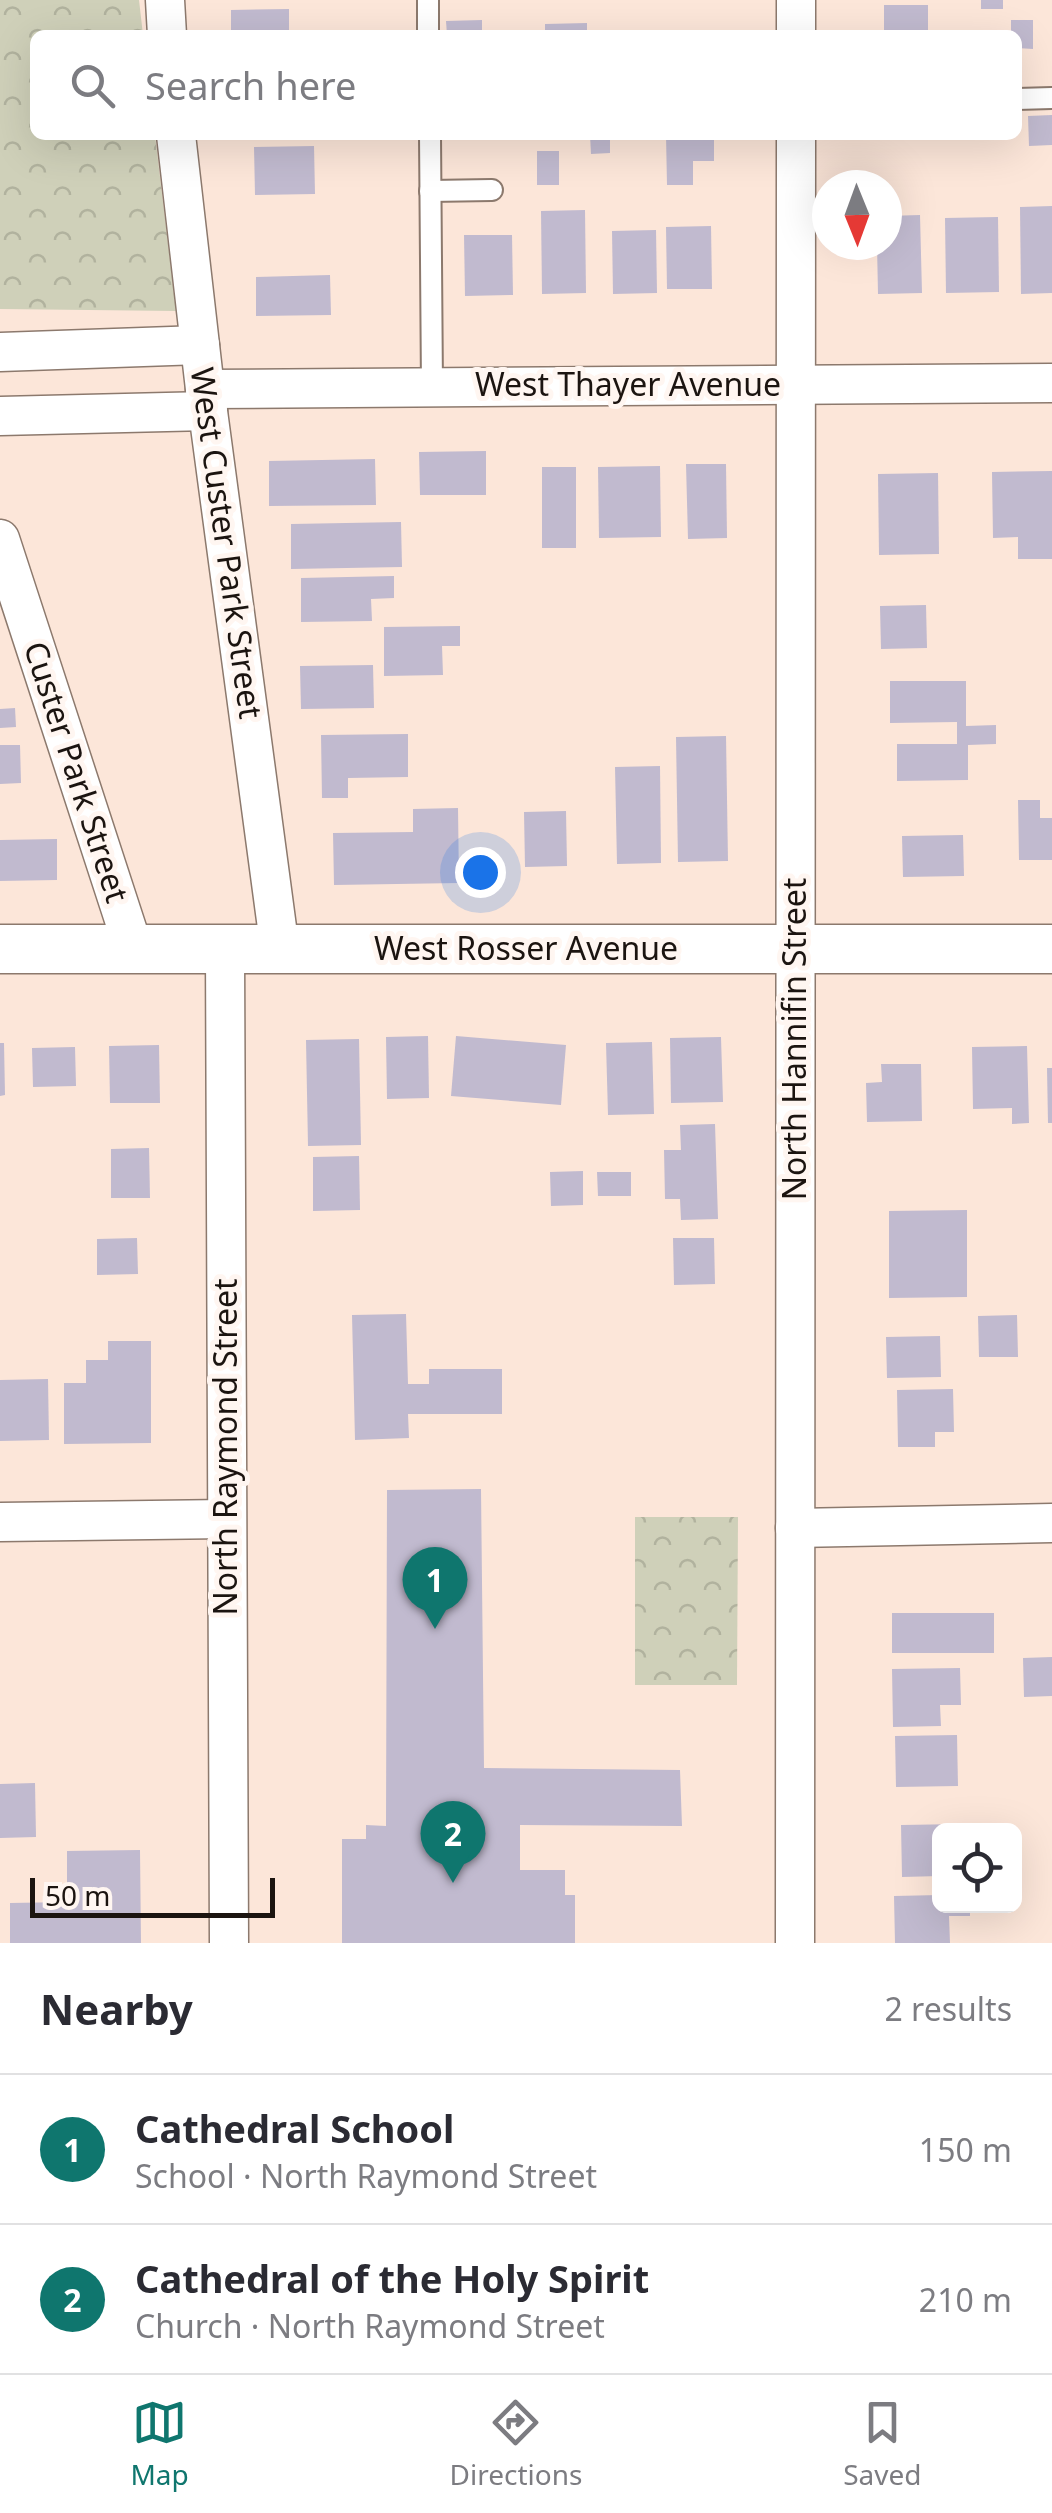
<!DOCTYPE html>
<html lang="en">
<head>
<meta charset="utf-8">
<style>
	body { margin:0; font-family:"Noto Sans",sans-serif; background:#f2f2f3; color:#2b2b33 }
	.controls { position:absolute; right:30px; bottom:30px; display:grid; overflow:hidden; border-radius:15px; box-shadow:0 10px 40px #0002 }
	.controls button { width:90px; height:90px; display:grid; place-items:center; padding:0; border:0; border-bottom:2px solid #e1e1e2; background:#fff; color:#2b2b33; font:50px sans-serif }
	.compass { position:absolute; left:812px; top:170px; width:90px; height:90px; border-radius:50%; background:#fff; box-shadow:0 10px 40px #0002; rotate:179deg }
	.scale { position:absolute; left:30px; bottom:25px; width:245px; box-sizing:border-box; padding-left:10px; border:5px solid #1b1410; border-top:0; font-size:28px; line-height:35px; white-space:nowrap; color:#1b1410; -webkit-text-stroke:8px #fff6f1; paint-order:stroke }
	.you { position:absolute; left:480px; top:872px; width:35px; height:35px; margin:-25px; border:8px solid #fff; border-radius:50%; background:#1a73e8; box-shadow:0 0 0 15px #1a73e833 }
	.badge { display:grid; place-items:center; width:65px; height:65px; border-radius:50%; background:#0f766e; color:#fff; font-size:32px; font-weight:700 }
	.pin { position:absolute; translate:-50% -82px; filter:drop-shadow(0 2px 5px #0008) }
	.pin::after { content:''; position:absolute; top:52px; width:35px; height:30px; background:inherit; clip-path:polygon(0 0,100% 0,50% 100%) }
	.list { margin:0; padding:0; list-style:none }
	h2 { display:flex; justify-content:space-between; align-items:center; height:130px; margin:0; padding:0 40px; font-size:42px }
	h2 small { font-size:32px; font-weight:400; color:#7c7c81 }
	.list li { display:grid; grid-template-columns:65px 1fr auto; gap:30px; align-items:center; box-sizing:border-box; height:150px; padding:0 40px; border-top:2px solid #e1e1e2 }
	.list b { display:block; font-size:38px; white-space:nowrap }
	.list p { margin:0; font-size:32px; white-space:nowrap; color:#7c7c81 }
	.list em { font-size:32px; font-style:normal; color:#7c7c81 }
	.icon { flex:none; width:55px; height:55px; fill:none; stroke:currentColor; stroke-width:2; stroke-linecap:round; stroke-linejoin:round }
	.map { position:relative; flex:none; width:1052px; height:1943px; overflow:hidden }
	.search { position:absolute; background:#fff; box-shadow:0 10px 40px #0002; left:30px; right:30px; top:30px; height:110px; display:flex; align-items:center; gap:25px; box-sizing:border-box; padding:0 35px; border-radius:15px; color:#7c7c81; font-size:38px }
	.sheet { height:430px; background:#fff }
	nav { display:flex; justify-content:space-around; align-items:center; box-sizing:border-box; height:140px; border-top:2px solid #e1e1e2; background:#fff; font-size:28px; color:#7c7c81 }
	nav a { display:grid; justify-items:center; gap:5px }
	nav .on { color:#0f766e }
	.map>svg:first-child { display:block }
	.forest { fill:url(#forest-crowns) }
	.building { fill:#c1bacf }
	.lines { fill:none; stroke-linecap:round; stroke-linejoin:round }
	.service-casing { stroke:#8c796d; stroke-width:24 }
	.minor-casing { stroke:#8c796d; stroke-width:41 }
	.tertiary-casing { stroke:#8c796d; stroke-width:51 }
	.service { stroke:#fff; stroke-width:20 }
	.minor { stroke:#fff; stroke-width:38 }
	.tertiary { stroke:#fff; stroke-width:48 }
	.labels { text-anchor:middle; stroke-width:10; stroke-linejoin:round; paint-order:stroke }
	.street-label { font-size:32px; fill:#1b1410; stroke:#fff6f1 }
</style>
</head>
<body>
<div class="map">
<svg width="1052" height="1943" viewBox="0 0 1052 1943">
	<defs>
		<pattern id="forest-crowns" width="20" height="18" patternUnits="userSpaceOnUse" patternTransform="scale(2.5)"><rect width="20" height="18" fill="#cfd0b9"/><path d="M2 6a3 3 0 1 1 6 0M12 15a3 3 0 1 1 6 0" fill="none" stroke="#b1b29e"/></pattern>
	</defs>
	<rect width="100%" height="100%" fill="#fce6d9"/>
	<!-- forest -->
	<g class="forest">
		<path d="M 0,0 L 139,0 L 143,35 L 35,35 L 35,135 L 155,135 L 176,311 L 0,309 Z"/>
		<path d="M 635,1517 L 738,1517 L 737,1685 L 635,1685 Z"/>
	</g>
	<!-- building -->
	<g class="building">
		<rect x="981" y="0" width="22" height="9"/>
		<rect x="884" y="5" width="44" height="30"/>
		<path d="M 289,9 L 289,35 L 231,35 L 231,10 Z"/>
		<path d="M 482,20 L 482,35 L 447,35 L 446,21 Z"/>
		<path d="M 1011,20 L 1033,20 L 1033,49 L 1017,48 L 1017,35 L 1011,35 Z"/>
		<path d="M 587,23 L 587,35 L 545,35 L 545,24 Z"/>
		<path d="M 1052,115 L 1052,145 L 1029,146 L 1028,116 Z"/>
		<path d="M 590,135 L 610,135 L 610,153 L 591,154 Z"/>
		<path d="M 666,135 L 714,135 L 714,161 L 693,161 L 693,185 L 667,185 Z"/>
		<path d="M 314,146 L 315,194 L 255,195 L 254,147 Z"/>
		<rect x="537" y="151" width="22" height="34"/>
		<path d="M 1052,206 L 1052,293 L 1021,294 L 1020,207 Z"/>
		<path d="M 585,210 L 586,293 L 542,294 L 541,211 Z"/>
		<path d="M 920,215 L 922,293 L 878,294 L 877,245 L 887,245 L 887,216 Z"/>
		<path d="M 998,217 L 999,292 L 946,293 L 945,218 Z"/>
		<path d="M 711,226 L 712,289 L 667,289 L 666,227 Z"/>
		<path d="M 656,230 L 657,293 L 613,294 L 612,231 Z"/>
		<path d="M 464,235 L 512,235 L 513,295 L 465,296 Z"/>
		<path d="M 330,275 L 331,315 L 256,316 L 256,277 Z"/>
		<path d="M 486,451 L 486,495 L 420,495 L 419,452 Z"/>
		<path d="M 375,459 L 376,505 L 269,506 L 269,461 Z"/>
		<path d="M 686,464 L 726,464 L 727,538 L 688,539 Z"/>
		<path d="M 660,466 L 661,537 L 599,538 L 598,467 Z"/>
		<rect x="542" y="467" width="34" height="81"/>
		<path d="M 1052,471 L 1052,559 L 1018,559 L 1018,537 L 993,538 L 992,472 Z"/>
		<path d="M 938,473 L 939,554 L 879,555 L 878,474 Z"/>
		<path d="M 401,522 L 402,567 L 291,569 L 291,524 Z"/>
		<path d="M 394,576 L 394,598 L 371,599 L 372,621 L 301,622 L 301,578 Z"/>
		<path d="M 926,605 L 927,648 L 881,649 L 880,606 Z"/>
		<path d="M 460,626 L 460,646 L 442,646 L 443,675 L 384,676 L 384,627 Z"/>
		<path d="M 373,665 L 374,708 L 301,709 L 300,666 Z"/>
		<path d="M 890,681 L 966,681 L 966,726 L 996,725 L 996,744 L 968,745 L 968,780 L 897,781 L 897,744 L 957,744 L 957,722 L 890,723 Z"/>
		<path d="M 15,708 L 16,727 L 0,728 L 0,709 Z"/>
		<path d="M 408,734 L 408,777 L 348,778 L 348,798 L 322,798 L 321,735 Z"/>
		<path d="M 726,736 L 728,861 L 678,862 L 676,737 Z"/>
		<path d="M 0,745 L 20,745 L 21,783 L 0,784 Z"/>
		<path d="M 660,766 L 661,863 L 617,864 L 615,767 Z"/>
		<path d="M 1018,800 L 1040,800 L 1040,818 L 1052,818 L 1052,860 L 1019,860 Z"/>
		<path d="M 458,808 L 459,883 L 334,885 L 333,833 L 413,832 L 413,809 Z"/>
		<path d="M 566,811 L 567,866 L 525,867 L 524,812 Z"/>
		<path d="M 963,835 L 964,876 L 903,877 L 902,836 Z"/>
		<path d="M 57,839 L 57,880 L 0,881 L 0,840 Z"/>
		<path d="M 428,1036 L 429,1098 L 387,1099 L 386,1037 Z"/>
		<path d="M 456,1036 L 566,1045 L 561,1105 L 451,1096 Z"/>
		<path d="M 721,1037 L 723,1102 L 671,1103 L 670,1038 Z"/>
		<path d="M 359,1039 L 361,1145 L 308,1146 L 306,1040 Z"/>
		<path d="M 652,1042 L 654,1114 L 608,1115 L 606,1043 Z"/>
		<path d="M 0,1043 L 4,1043 L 5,1095 L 0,1096 Z"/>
		<path d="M 159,1045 L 160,1103 L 110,1103 L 109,1046 Z"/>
		<path d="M 1027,1046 L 1029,1123 L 1012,1124 L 1012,1108 L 973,1109 L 972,1047 Z"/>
		<path d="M 75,1047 L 76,1086 L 33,1087 L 32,1048 Z"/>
		<path d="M 881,1064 L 921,1064 L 922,1121 L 867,1122 L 866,1083 L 882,1082 Z"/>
		<path d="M 1047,1068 L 1052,1068 L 1052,1123 L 1048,1123 Z"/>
		<path d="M 715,1124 L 718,1219 L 681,1220 L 680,1199 L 665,1199 L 664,1150 L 681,1150 L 680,1125 Z"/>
		<path d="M 149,1148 L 150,1198 L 111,1198 L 111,1149 Z"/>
		<path d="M 359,1156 L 360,1210 L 313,1211 L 313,1157 Z"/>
		<path d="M 583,1171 L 583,1205 L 551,1206 L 550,1172 Z"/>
		<path d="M 597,1172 L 631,1172 L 631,1196 L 598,1196 Z"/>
		<path d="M 967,1210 L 967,1297 L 889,1298 L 889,1211 Z"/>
		<path d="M 137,1238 L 138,1274 L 97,1275 L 97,1239 Z"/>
		<path d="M 673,1238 L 714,1238 L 715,1284 L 674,1285 Z"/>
		<path d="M 406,1314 L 408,1384 L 429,1384 L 429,1369 L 502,1369 L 502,1414 L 408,1414 L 409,1438 L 355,1440 L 352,1315 Z"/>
		<path d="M 1017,1315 L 1018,1357 L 979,1357 L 978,1316 Z"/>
		<path d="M 940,1336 L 941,1377 L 887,1378 L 886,1337 Z"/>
		<path d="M 108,1341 L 151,1341 L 151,1443 L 64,1444 L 64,1383 L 86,1383 L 86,1360 L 108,1360 Z"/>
		<path d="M 48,1379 L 49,1440 L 0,1441 L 0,1380 Z"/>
		<path d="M 953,1389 L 954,1432 L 935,1432 L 935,1447 L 898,1447 L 897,1390 Z"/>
		<path d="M 481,1489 L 484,1768 L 680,1770 L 682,1826 L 520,1825 L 520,1870 L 565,1870 L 565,1895 L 575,1895 L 575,1943 L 342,1943 L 342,1839 L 366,1839 L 366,1825 L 386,1826 L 387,1490 Z"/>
		<rect x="892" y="1613" width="102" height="40"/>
		<path d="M 1052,1657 L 1052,1696 L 1024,1697 L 1023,1658 Z"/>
		<path d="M 960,1668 L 961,1705 L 940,1705 L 941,1726 L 893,1727 L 892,1669 Z"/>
		<path d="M 957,1735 L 958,1786 L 896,1787 L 895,1736 Z"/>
		<path d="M 35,1783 L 36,1837 L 0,1838 L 0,1784 Z"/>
		<path d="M 962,1824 L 962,1830 L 940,1830 L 940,1876 L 902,1877 L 901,1825 Z"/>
		<path d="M 140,1850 L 141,1943 L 10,1943 L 10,1903 L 67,1902 L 67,1851 Z"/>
		<path d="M 940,1895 L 940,1906 L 970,1906 L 970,1916 L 949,1916 L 950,1943 L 895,1943 L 894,1896 Z"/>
	</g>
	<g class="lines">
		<!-- service casing -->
		<g class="service-casing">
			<g id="service">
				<path d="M 428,0 L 428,35"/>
				<path d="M 1017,99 L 1052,98"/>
				<path d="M 430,135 L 432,387"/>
				<path d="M 430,191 L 492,190"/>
			</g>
		</g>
		<!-- minor casing -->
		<g class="minor-casing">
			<g id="minor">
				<path d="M 165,0 L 167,35"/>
				<path d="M 796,35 L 796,0"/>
				<path d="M 176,135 L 205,389 L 280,950"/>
				<path d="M 0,352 L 200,345"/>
				<path d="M 205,389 L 1052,383"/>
				<path d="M 0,416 L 208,411"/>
				<path d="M 0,539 L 133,947"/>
				<path d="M 225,950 L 229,1943"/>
				<path d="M 0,1522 L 226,1519"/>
				<path d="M 795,1528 L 1052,1523"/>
				<path d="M 795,1943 L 796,135"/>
			</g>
		</g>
		<!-- tertiary casing -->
		<g class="tertiary-casing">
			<path id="tertiary" d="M 0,949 L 1052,949"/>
		</g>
		<!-- service -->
		<use href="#service" class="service"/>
		<!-- minor -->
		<use href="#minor" class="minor"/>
		<!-- tertiary -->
		<use href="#tertiary" class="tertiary"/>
	</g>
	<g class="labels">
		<!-- street labels -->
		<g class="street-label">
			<text x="628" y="396">West Thayer Avenue</text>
			<text transform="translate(226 543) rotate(82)" y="11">West Custer Park Street</text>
			<text transform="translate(76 772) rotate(72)" y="11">Custer Park Street</text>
			<text x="526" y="960">West Rosser Avenue</text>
			<text transform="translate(795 1039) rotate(-90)" y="11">North Hannifin Street</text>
			<text transform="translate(226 1447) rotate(-90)" y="11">North Raymond Street</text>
		</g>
	</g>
</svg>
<div class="controls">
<button><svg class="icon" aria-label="locate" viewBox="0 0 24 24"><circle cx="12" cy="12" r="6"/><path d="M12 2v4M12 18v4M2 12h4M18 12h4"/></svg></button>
</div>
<svg class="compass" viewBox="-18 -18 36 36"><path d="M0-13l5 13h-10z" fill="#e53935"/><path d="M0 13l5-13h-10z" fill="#7c7c81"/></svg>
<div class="scale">50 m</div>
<div class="you"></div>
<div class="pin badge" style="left:435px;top:1629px">1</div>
<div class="pin badge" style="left:453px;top:1883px">2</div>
<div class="search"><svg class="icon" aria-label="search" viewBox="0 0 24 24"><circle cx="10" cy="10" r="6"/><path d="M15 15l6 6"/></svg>Search here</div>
</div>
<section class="sheet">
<h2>Nearby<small>2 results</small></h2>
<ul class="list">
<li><span class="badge">1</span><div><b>Cathedral School</b><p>School · North Raymond Street</p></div><em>150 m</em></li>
<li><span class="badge">2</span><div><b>Cathedral of the Holy Spirit</b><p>Church · North Raymond Street</p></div><em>210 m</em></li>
</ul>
</section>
<nav>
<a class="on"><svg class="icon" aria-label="map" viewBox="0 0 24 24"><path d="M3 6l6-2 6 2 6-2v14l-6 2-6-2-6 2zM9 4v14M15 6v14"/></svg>Map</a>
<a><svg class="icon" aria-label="directions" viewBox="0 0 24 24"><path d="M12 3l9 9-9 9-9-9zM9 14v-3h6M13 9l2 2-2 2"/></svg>Directions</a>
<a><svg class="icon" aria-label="saved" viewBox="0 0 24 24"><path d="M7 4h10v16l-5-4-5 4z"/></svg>Saved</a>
</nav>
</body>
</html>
